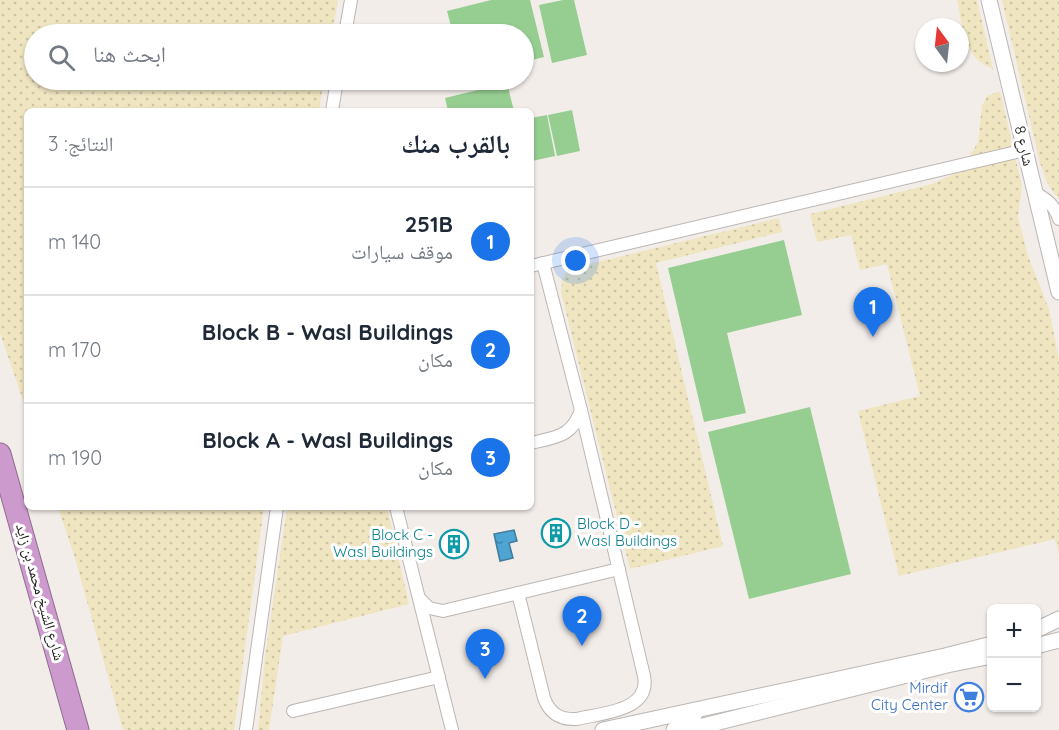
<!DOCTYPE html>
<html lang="ar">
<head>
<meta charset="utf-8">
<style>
	body { margin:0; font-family:Quicksand,"Noto Naskh Arabic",sans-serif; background:#f6f6f7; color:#1f2937; direction:rtl }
	.controls { position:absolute; right:18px; bottom:18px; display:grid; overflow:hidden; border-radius:9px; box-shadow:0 2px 4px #0004 }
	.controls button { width:54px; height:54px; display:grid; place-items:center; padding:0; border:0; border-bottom:2px solid #e0e1e3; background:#fff; color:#1f2937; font:30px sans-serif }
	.compass { position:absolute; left:915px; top:18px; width:54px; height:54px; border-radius:50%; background:#fff; box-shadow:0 2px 4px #0004; rotate:345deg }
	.you { position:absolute; left:576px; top:261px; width:21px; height:21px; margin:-15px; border:4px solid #fff; border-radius:50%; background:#1a73e8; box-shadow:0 0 0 9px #1a73e833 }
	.badge { display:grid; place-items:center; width:39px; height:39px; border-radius:50%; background:#1a73e8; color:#fff; font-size:20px; font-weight:700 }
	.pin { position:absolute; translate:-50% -50px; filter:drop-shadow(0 2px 3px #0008) }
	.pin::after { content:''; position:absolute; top:32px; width:21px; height:18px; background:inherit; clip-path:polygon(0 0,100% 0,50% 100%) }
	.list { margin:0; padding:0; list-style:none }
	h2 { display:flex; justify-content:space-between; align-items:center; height:78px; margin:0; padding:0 24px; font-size:26px }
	h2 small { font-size:20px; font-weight:400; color:#747a83 }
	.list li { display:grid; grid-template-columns:39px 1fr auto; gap:18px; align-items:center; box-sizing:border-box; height:108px; padding:0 24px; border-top:2px solid #e0e1e3 }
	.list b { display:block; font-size:22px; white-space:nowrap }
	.list p { margin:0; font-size:20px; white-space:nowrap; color:#747a83 }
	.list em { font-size:20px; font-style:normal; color:#747a83 }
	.icon { flex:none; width:33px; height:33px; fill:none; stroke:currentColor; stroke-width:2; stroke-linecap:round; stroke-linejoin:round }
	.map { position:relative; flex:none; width:1059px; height:730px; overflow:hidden; direction:ltr }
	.search { position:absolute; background:#fff; box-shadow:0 2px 4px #0004; left:24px; top:24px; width:510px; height:66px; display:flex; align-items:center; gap:15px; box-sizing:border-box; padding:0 21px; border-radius:33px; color:#747a83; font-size:22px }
	.panel { position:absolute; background:#fff; box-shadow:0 2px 4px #0004; left:24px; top:108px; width:510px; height:402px; border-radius:9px; direction:rtl }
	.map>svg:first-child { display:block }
	.sand { fill:url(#sand-dots) }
	.park { fill:#96ce92 }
	.water { fill:url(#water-ripples); stroke:#407c9b; stroke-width:1.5 }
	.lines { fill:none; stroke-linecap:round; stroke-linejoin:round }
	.minor-casing { stroke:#bbb6b3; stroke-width:14 }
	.tertiary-casing { stroke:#bbb6b3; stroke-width:17 }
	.motorway-casing { stroke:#8f6e8f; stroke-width:23 }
	.minor { stroke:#fff; stroke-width:12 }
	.tertiary { stroke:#fff; stroke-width:15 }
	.motorway { stroke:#cc9acd; stroke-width:21 }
	.labels { text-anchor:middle; stroke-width:6; stroke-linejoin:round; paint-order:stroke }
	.street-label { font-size:15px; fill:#1f1d1c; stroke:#fff }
	.culture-label { font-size:15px; fill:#0d838f; stroke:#fff; text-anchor:start }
	.shop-label { font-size:15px; fill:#366cbe; stroke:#fff; text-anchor:end }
</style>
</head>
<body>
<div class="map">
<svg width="1059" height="730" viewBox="0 0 1059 730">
	<defs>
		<pattern id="sand-dots" width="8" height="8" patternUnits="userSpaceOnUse" patternTransform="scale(1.5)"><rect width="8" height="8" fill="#efe5c0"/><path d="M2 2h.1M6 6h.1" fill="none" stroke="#ccc4a4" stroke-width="1.8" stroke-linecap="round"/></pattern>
		<pattern id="water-ripples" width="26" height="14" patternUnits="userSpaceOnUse" patternTransform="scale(1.5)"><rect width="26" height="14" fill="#4ea4d2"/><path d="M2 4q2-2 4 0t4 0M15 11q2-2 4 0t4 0" fill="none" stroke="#4085aa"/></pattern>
	</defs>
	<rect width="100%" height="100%" fill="#f3edea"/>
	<!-- sand -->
	<g class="sand">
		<path d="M 0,0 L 338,0 L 332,34 L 34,34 L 34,80 L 324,80 L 319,111 L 27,111 L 27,412 L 0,333 Z"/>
		<path d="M 957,0 L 977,0 L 993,69 C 963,58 963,28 957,0 Z"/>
		<path d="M 1002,0 L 1059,0 L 1059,198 C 1048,189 1045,176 1040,163 Z"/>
		<path d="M 1000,91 L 1022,186 L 1018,217 L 1028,256 L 1049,309 L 1059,359 L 1059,554 L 1055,539 L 899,576 L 858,411 L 920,396 L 887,264 L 860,270 L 851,235 L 817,242 L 810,214 L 932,184 L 954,174 L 967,161 L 978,142 L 982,106 L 987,96 Z"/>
		<path d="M 779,218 L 782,232 L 656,263 L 723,546 L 630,569 L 561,292 L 562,279 L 569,269 Z"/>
		<path d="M 58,507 L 264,507 L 234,730 L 123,730 L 74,555 Z"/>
		<path d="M 287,507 L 387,507 L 409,604 L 283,636 L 269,730 L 258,730 L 265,657 Z"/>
	</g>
	<!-- park -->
	<g class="park">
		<path d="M 491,0 L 530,0 L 544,57 L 524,62 L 524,34 L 453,34 L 447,11 Z"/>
		<path d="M 563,0 L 574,0 L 587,55 L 552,63 L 539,5 Z"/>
		<path d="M 507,83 L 514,111 L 448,111 L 445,98 Z"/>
		<path d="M 572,110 L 580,151 L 557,156 L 548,115 Z"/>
		<path d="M 547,115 L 555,156 L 532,161 L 531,118 Z"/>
		<path d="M 784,240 L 802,315 L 727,333 L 746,413 L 704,422 L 668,268 Z"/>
		<path d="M 810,407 L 851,574 L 749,599 L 708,432 Z"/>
	</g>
	<!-- water -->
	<path class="water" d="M 514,530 L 517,541 L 509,543 L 513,558 L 500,561 L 494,534 Z"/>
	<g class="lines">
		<!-- minor casing -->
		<g class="minor-casing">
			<g id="minor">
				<path d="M 345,34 L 351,0"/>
				<path d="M 332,111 L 337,80"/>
				<path d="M 1035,193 C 1047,199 1055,206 1059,219"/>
				<path d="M 531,266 L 1025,150"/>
				<path d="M 531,443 C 556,437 572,437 581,410"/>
				<path d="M 396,507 L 452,730"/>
				<path d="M 518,593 L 544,698 C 550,714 560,720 577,719 C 602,713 651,711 644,676 L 581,410 L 543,263"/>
				<path d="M 420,599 L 429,608 L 443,611 L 619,569"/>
				<path d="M 293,711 L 439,677"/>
				<path d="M 246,730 L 277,507"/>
			</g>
		</g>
		<!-- tertiary casing -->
		<g class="tertiary-casing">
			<g id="tertiary">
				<path d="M 989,0 L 1059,292"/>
				<path d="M 1036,630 L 1059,619"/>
				<path d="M 1036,646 L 1059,640"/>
				<path d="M 603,730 L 945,656 L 992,644"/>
				<path d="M 674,730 L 683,719 L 694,716"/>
				<path d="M 687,730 L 947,665 L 992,656"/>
			</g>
		</g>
		<!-- motorway casing -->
		<g class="motorway-casing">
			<path id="motorway" d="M 0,454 L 78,730"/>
		</g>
		<!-- minor -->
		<use href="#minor" class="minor"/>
		<!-- tertiary -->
		<use href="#tertiary" class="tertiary"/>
		<!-- motorway -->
		<use href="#motorway" class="motorway"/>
	</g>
	<!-- icons -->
	<defs>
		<g id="building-ring" transform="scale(1.5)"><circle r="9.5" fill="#fff" stroke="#0f9aa8" stroke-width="1.5"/><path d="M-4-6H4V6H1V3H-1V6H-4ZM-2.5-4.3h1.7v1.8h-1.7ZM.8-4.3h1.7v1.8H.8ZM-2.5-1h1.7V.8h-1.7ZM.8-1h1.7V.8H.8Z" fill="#0f9aa8"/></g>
		<g id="supermarket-ring" transform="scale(1.5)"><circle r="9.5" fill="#fff" stroke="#3f7fe0" stroke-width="1.5"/><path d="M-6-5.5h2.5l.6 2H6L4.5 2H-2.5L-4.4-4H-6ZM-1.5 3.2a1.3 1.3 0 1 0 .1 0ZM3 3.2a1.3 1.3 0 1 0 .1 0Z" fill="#3f7fe0"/></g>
	</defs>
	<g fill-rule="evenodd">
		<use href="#building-ring" x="556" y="533"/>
		<use href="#building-ring" x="454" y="544"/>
		<use href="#supermarket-ring" x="969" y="697"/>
	</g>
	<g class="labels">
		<!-- street labels -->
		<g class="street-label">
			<text transform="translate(1024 146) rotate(77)" y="5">شارع 8</text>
			<text transform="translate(40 592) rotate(74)" y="5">شارع الشيخ محمد بن زايد</text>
		</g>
		<!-- culture labels -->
		<g class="culture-label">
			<text x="577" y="529">Block D -<tspan x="577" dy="17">Wasl Buildings</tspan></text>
			<text x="433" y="540" text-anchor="end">Block C -<tspan x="433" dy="17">Wasl Buildings</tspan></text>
		</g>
		<!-- shop labels -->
		<g class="shop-label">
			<text x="948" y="693">Mirdif<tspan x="948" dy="17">City Center</tspan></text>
		</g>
	</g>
</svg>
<div class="controls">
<button>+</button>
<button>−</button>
</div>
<svg class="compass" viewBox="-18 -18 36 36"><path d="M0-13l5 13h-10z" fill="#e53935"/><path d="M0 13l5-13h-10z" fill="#747a83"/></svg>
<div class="you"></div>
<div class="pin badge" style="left:873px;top:337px">1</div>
<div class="pin badge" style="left:582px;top:646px">2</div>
<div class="pin badge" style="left:485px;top:679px">3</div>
<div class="search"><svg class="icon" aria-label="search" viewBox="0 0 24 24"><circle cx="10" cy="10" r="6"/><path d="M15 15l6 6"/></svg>ابحث هنا</div>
<section class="panel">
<h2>بالقرب منك<small>النتائج: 3</small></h2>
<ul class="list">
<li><span class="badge">1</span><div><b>251B</b><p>موقف سيارات</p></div><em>140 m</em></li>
<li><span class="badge">2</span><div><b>Block B - Wasl Buildings</b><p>مكان</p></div><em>170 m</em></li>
<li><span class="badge">3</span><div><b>Block A - Wasl Buildings</b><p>مكان</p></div><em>190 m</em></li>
</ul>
</section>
</div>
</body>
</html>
